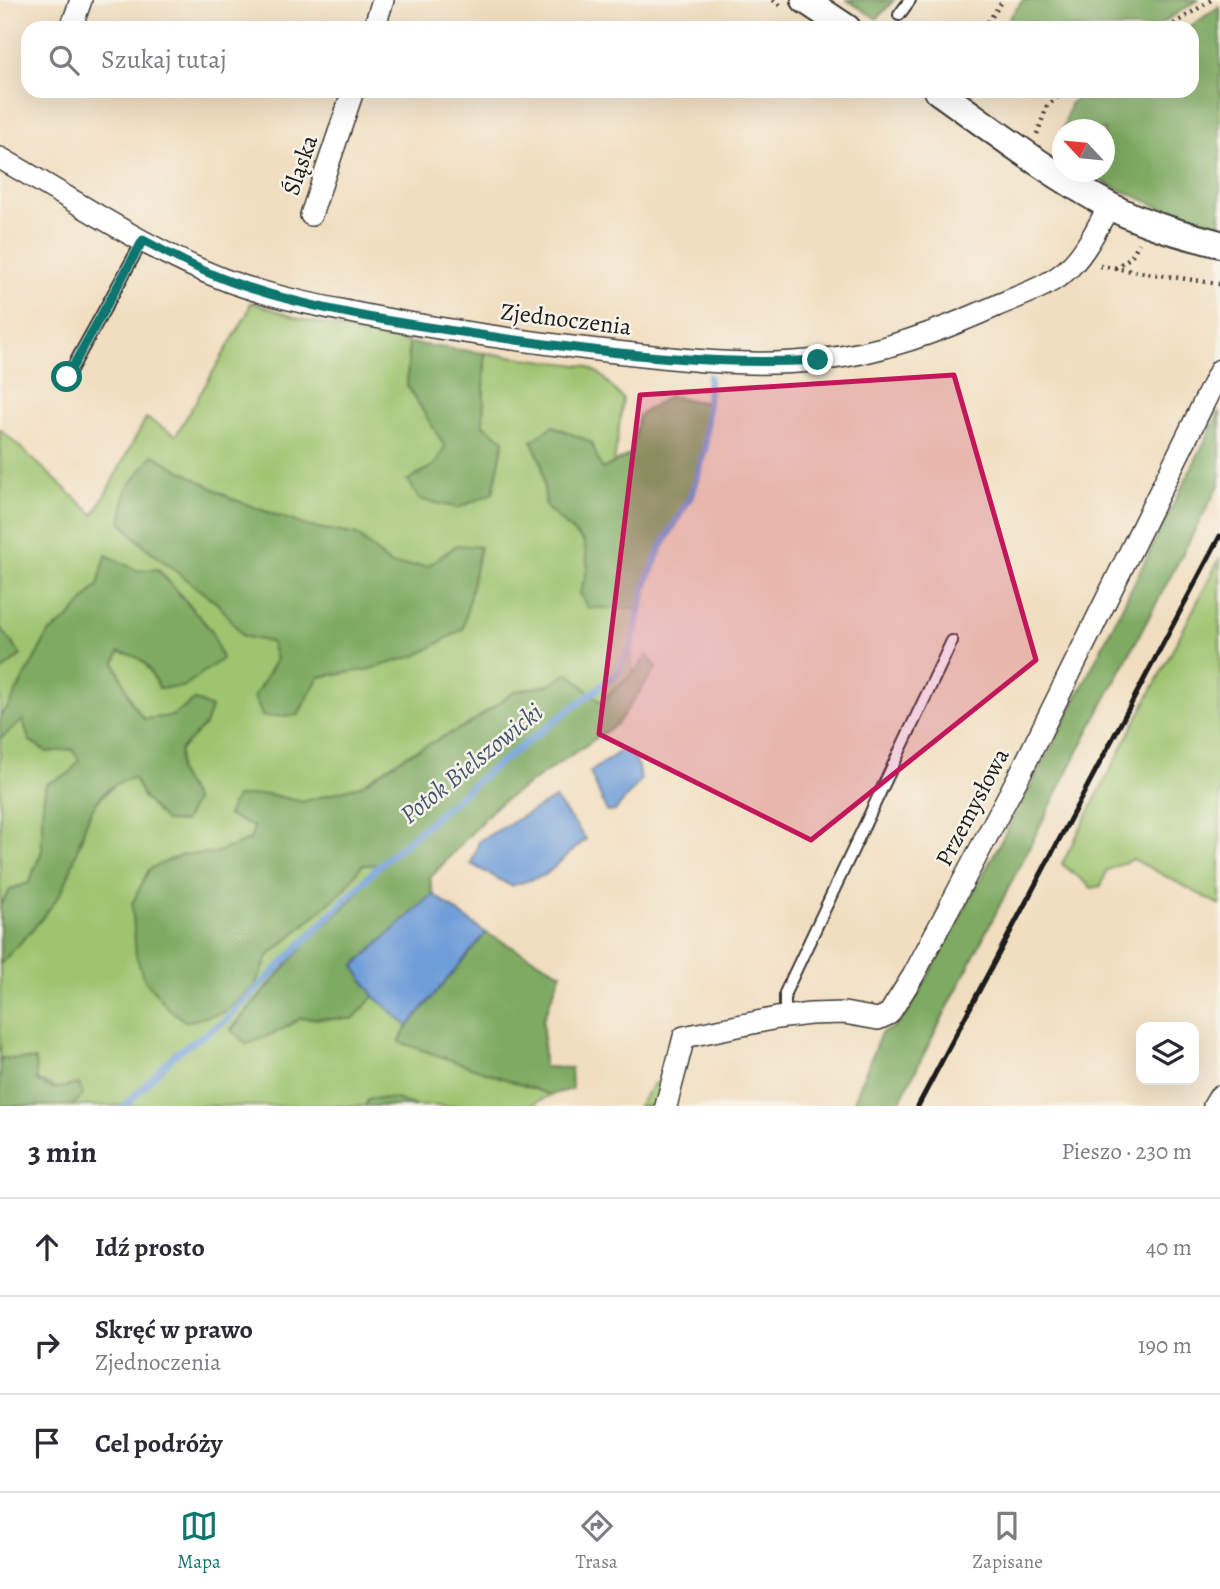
<!DOCTYPE html>
<html lang="pl">
<head>
<meta charset="utf-8">
<style>
	body { margin:0; font-family:Alegreya,serif; background:#f7f7f7; color:#2b2b33 }
	.controls { position:absolute; right:21px; bottom:21px; display:grid; overflow:hidden; border-radius:14px; box-shadow:0 7px 28px #0002 }
	.controls button { width:63px; height:63px; display:grid; place-items:center; padding:0; border:0; border-bottom:2px solid #e1e1e2; background:#fff; color:#2b2b33; font:35px sans-serif }
	.compass { position:absolute; left:1052px; top:119px; width:63px; height:63px; border-radius:50%; background:#fff; box-shadow:0 7px 28px #0002; rotate:296deg }
	.stop { position:absolute; width:21px; height:21px; margin:-16px; border:5px solid #0f766e; border-radius:50%; background:#fff }
	.stop.end { background:#0f766e; border-color:#fff; box-shadow:0 2px 7px #0008 }
	.list { margin:0; padding:0; list-style:none }
	h2 { display:flex; justify-content:space-between; align-items:center; height:91px; margin:0; padding:0 28px; font-size:30px }
	h2 small { font-size:23px; font-weight:400; color:#7c7c81 }
	.list li { display:grid; grid-template-columns:46px 1fr auto; gap:21px; align-items:center; box-sizing:border-box; height:98px; padding:0 28px; border-top:2px solid #e1e1e2 }
	.list b { display:block; font-size:26px; white-space:nowrap }
	.list p { margin:0; font-size:23px; white-space:nowrap; color:#7c7c81 }
	.list em { font-size:23px; font-style:normal; color:#7c7c81 }
	.icon { flex:none; width:38px; height:38px; fill:none; stroke:currentColor; stroke-width:2; stroke-linecap:round; stroke-linejoin:round }
	.map { position:relative; flex:none; width:1220px; height:1106px; overflow:hidden }
	.search { position:absolute; background:#fff; box-shadow:0 7px 28px #0002; left:21px; right:21px; top:21px; height:77px; display:flex; align-items:center; gap:18px; box-sizing:border-box; padding:0 24px; border-radius:21px; color:#7c7c81; font-size:26px }
	.sheet { height:385px; background:#fff }
	nav { display:flex; justify-content:space-around; align-items:center; box-sizing:border-box; height:98px; border-top:2px solid #e1e1e2; background:#fff; font-size:19px; color:#7c7c81 }
	nav a { display:grid; justify-items:center; gap:4px }
	nav .on { color:#0f766e }
	.map>svg:first-child { display:block }
	.green { fill:#9ec46f; stroke:#5d7046; stroke-width:2; fill-rule:evenodd }
	.forest { fill:#7eaa62; stroke:#4d633f; stroke-width:2 }
	.water { fill:#709ed9; stroke:#465d7a; stroke-width:2 }
	.lines { fill:none; stroke-linecap:round; stroke-linejoin:round }
	.stream { stroke:#709ed9; stroke-width:7 }
	.service-casing { stroke:#3c3935; stroke-width:14 }
	.minor-casing { stroke:#3c3935; stroke-width:24 }
	.tertiary-casing { stroke:#3c3935; stroke-width:30 }
	.path { stroke:#3c3935; stroke-width:4.5; stroke-dasharray:2 5; stroke-linecap:butt }
	.service { stroke:#fff; stroke-width:10 }
	.minor { stroke:#fff; stroke-width:21 }
	.tertiary { stroke:#fff; stroke-width:26 }
	.rail { stroke:#1c1c1c; stroke-width:5 }
	.route { stroke:#0f766e; stroke-width:9 }
	.marked { fill:#c2185b; fill-opacity:0.2; stroke:#c2185b; stroke-width:5; stroke-linejoin:round }
	.labels { text-anchor:middle; stroke-width:5; stroke-linejoin:round; paint-order:stroke }
	.street-label { font-size:24px; fill:#1c1c1c; stroke:#f7f3e8 }
	.water-label { font-size:26px; font-style:italic; fill:#425671; stroke:#f7f3e8 }
</style>
</head>
<body>
<div class="map">
<svg width="1220" height="1106" viewBox="0 0 1220 1106">
	<rect width="100%" height="100%" fill="#f7f3e8"/>
	<filter id="ink" filterUnits="userSpaceOnUse"><feTurbulence type="fractalNoise" baseFrequency=".0143" numOctaves="2"/><feDisplacementMap in="SourceGraphic" scale="14" xChannelSelector="R" yChannelSelector="G"/><feConvolveMatrix kernelMatrix="1 2 1 2 8 2 1 2 1" color-interpolation-filters="sRGB"/></filter>
	<filter id="wash" filterUnits="userSpaceOnUse"><feTurbulence type="fractalNoise" baseFrequency=".00686" numOctaves="4" result="noise"/><feDisplacementMap in="SourceGraphic" scale="28" xChannelSelector="R" yChannelSelector="G"/><feGaussianBlur stdDeviation="1.57" result="paint"/><feColorMatrix in="noise" values="0 0 0 0 0 0 0 0 0 0 0 0 0 0 0 0 0 1.4 0 .05"/><feComposite in="paint" operator="in"/></filter>
	<g filter="url(#wash)">
		<rect width="100%" height="100%" fill="#f1dec0"/>
		<!-- green -->
		<g class="green">
			<path d="M 251,302 L 300,319 L 409,343 L 407,385 L 446,447 L 434,465 L 408,480 L 493,493 L 504,441 L 483,425 L 485,353 L 586,366 L 600,374 L 623,399 L 614,463 L 602,469 L 532,441 L 542,464 L 546,507 L 584,542 L 588,567 L 580,594 L 588,608 L 640,608 L 631,647 L 633,674 L 600,702 L 569,673 L 549,685 L 516,691 L 469,724 L 405,756 L 360,786 L 302,802 L 268,794 L 250,840 L 215,853 L 181,855 L 255,986 L 268,957 L 344,890 L 362,865 L 381,864 L 351,901 L 313,935 L 231,1029 L 247,1044 L 277,1032 L 301,1018 L 353,1019 L 374,996 L 408,1026 L 400,1041 L 551,1095 L 529,1106 L 416,1106 L 369,1098 L 365,1106 L 72,1106 L 83,1095 C 47,1087 33,1079 3,1058 L 0,1061 L 0,964 L 26,936 L 80,844 L 90,809 L 118,781 L 134,778 L 144,798 L 178,771 L 180,750 L 205,725 L 195,700 L 172,716 L 144,719 L 132,703 L 115,663 L 119,652 L 132,654 L 147,663 L 212,631 L 158,569 L 138,571 L 106,556 L 98,585 L 68,619 L 48,634 L 9,706 L 0,716 L 0,672 L 21,655 L 0,627 L 0,429 L 94,515 L 146,418 L 176,435 L 247,314 ZM 153,455 L 232,499 L 306,526 L 357,535 L 391,565 L 428,566 L 457,545 L 468,603 L 463,629 L 370,669 L 319,677 L 254,697 L 276,660 L 271,642 L 243,636 L 219,605 L 143,545 L 121,522 Z"/>
			<path d="M 1220,558 L 1220,905 L 1133,859 L 1107,870 L 1101,886 L 1092,888 L 1062,864 Z"/>
			<path d="M 23,719 L 47,752 L 72,749 L 79,760 L 69,774 L 46,784 L 42,812 L 42,851 L 29,883 L 11,889 L 0,905 L 0,739 Z"/>
			<path d="M 655,1082 L 666,1088 L 662,1106 L 638,1106 Z"/>
		</g>
		<!-- forest -->
		<g class="forest">
			<path d="M 847,0 L 894,0 L 877,19 Z"/>
			<path d="M 1023,0 L 1198,0 L 1154,28 L 1002,28 Z"/>
			<path d="M 1220,6 L 1220,224 L 1171,212 L 1081,172 L 1104,172 L 1104,130 L 1063,129 L 1070,104 L 1083,91 L 1192,91 L 1192,28 L 1188,28 Z"/>
			<path d="M 409,343 L 485,353 L 483,425 L 504,440 L 493,493 L 458,508 L 419,499 L 408,480 L 434,465 L 445,447 L 407,385 Z"/>
			<path d="M 669,396 L 708,403 L 705,448 L 693,492 L 660,549 L 646,583 L 640,608 L 588,608 L 580,594 L 588,567 L 584,542 L 546,507 L 542,464 L 532,441 L 553,426 L 591,442 L 602,469 L 631,454 L 639,415 Z"/>
			<path d="M 1220,411 L 1220,483 L 1086,736 L 901,1099 L 897,1106 L 852,1106 L 881,1033 L 897,1026 L 913,1004 L 1053,745 Z"/>
			<path d="M 153,455 L 232,499 L 306,526 L 357,535 L 391,565 L 428,566 L 457,545 L 480,547 L 463,629 L 418,655 L 370,669 L 319,677 L 298,715 L 263,717 L 254,697 L 276,660 L 271,642 L 243,636 L 219,605 L 143,545 L 121,522 L 126,490 Z"/>
			<path d="M 106,555 L 138,571 L 157,569 L 212,631 L 222,659 L 183,687 L 159,688 C 148,666 145,656 119,652 L 115,663 L 132,703 L 144,719 L 172,716 L 195,700 L 211,708 L 205,725 L 180,750 L 178,771 L 195,801 L 184,822 L 165,821 L 144,798 L 134,778 C 79,787 84,855 60,894 C 44,919 21,942 0,964 L 0,905 L 11,889 L 29,883 L 42,851 L 42,812 L 46,784 L 69,774 L 79,760 L 72,749 L 47,752 L 29,740 L 23,720 L 0,739 L 0,716 L 9,706 L 48,634 L 68,619 L 98,585 Z"/>
			<path d="M 0,627 L 21,655 L 0,672 Z"/>
			<path d="M 647,655 L 657,667 L 617,724 L 496,806 L 430,878 L 433,894 L 354,966 L 374,996 L 353,1019 L 301,1018 L 277,1032 L 247,1044 L 231,1030 L 313,935 L 351,901 L 380,864 L 362,865 L 344,890 L 268,956 L 255,986 L 225,1012 L 186,1022 L 168,1008 L 144,979 L 136,955 L 132,904 L 149,869 L 181,855 L 215,853 L 250,840 L 254,827 L 227,815 L 236,797 L 268,794 L 302,802 L 360,786 L 405,756 L 469,724 L 516,691 L 549,685 L 569,673 L 600,702 L 633,674 Z"/>
			<path d="M 486,933 L 561,973 L 543,1020 L 544,1067 L 571,1068 L 572,1089 L 551,1095 L 399,1042 L 408,1026 Z"/>
			<path d="M 2,1058 L 35,1060 L 37,1082 L 54,1089 L 79,1084 L 83,1095 L 72,1106 L 0,1106 L 0,1061 Z"/>
			<path d="M 369,1098 L 396,1099 L 416,1106 L 365,1106 Z"/>
		</g>
		<!-- water -->
		<g class="water">
			<path d="M 622,750 L 636,760 L 641,780 L 615,811 L 607,812 L 590,772 Z"/>
			<path d="M 555,798 L 586,839 L 545,875 L 511,886 L 471,864 L 479,841 Z"/>
			<path d="M 433,894 L 486,933 L 408,1026 L 374,996 L 354,966 Z"/>
		</g>
		<g class="lines">
			<!-- stream -->
			<path class="stream" d="M 125,1106 L 175,1054 L 225,1021 L 381,864 L 484,775 L 617,674 L 631,647 L 646,583 L 660,549 L 693,492 L 705,448 L 709,377"/>
		</g>
	</g>
	<g filter="url(#ink)">
		<g class="lines">
			<!-- service casing -->
			<g class="service-casing">
				<g id="service">
					<path d="M 899,15 L 910,0"/>
					<path d="M 67,377 L 143,240"/>
					<path d="M 785,1017 L 785,993 L 952,641"/>
				</g>
			</g>
			<!-- minor casing -->
			<g class="minor-casing">
				<g id="minor">
					<path d="M 71,28 L 81,0"/>
					<path d="M 374,28 L 383,0"/>
					<path d="M 0,158 C 75,200 148,251 228,281 C 266,295 306,303 345,311 C 426,328 508,339 589,349 C 665,357 742,369 818,360 C 879,354 940,331 996,306 C 1021,295 1051,286 1070,267 C 1087,250 1098,226 1109,206"/>
					<path d="M 311,215 L 353,91"/>
					<path d="M 666,1106 L 684,1037 L 777,1018 L 810,1014 L 844,1013 L 878,1019 L 889,1014 L 913,976 L 1022,770 L 1220,370"/>
					<path d="M 1214,1106 L 1220,1096"/>
				</g>
			</g>
			<!-- tertiary casing -->
			<g class="tertiary-casing">
				<g id="tertiary">
					<path d="M 805,0 L 847,28"/>
					<path d="M 938,91 C 993,130 1048,173 1108,205 C 1143,224 1181,234 1220,244"/>
				</g>
			</g>
			<!-- path -->
			<g class="path">
				<path d="M 773,0 L 783,7"/>
				<path d="M 984,28 L 1003,0"/>
				<path d="M 1168,28 L 1211,0"/>
				<path d="M 1037,134 L 1047,106 L 1065,91"/>
				<path d="M 1100,266 L 1220,284"/>
				<path d="M 1115,268 L 1131,257 L 1139,243"/>
			</g>
			<!-- service -->
			<use href="#service" class="service"/>
			<!-- minor -->
			<use href="#minor" class="minor"/>
			<!-- tertiary -->
			<use href="#tertiary" class="tertiary"/>
			<!-- rail -->
			<path class="rail" d="M 918,1106 L 1220,536"/>
		</g>
	</g>
	<g class="lines" filter="url(#ink)">
		<!-- route -->
		<path class="route" d="M 67,377 L 143,240 C 171,255 199,270 229,281 C 321,314 420,326 516,340 C 616,354 717,366 818,360"/>
	</g>
	<!-- marked area -->
	<path class="marked" d="M 954,375 L 1036,660 L 811,840 L 599,734 L 640,395 Z"/>
	<g class="labels">
		<!-- street labels -->
		<g class="street-label">
			<text transform="translate(300 165) rotate(-71)" y="8">Śląska</text>
			<text transform="translate(566 319) rotate(7)" y="8">Zjednoczenia</text>
			<text transform="translate(972 807) rotate(-62)" y="8">Przemysłowa</text>
		</g>
		<!-- water labels -->
		<g class="water-label">
			<text transform="translate(471 763) rotate(-39)" y="9">Potok Bielszowicki</text>
		</g>
	</g>
</svg>
<div class="controls">
<button><svg class="icon" aria-label="layers" viewBox="0 0 24 24"><path d="M12 4l9 5-9 5-9-5zM3 14l9 5 9-5"/></svg></button>
</div>
<svg class="compass" viewBox="-18 -18 36 36"><path d="M0-13l5 13h-10z" fill="#e53935"/><path d="M0 13l5-13h-10z" fill="#7c7c81"/></svg>
<div class="stop" style="left:67px;top:377px"></div>
<div class="stop end" style="left:818px;top:360px"></div>
<div class="search"><svg class="icon" aria-label="search" viewBox="0 0 24 24"><circle cx="10" cy="10" r="6"/><path d="M15 15l6 6"/></svg>Szukaj tutaj</div>
</div>
<section class="sheet">
<h2>3 min<small>Pieszo · 230 m</small></h2>
<ul class="list">
<li><svg class="icon" aria-label="ahead" viewBox="0 0 24 24"><path d="M12 20V5M6 11l6-6 6 6"/></svg><div><b>Idź prosto</b></div><em>40 m</em></li>
<li><svg class="icon" aria-label="right" viewBox="0 0 24 24"><path d="M7 20v-9h11M14 6l5 5-5 5"/></svg><div><b>Skręć w prawo</b><p>Zjednoczenia</p></div><em>190 m</em></li>
<li><svg class="icon" aria-label="arrive" viewBox="0 0 24 24"><path d="M6 21V4h12l-3 4 3 4H6"/></svg><div><b>Cel podróży</b></div></li>
</ul>
</section>
<nav>
<a class="on"><svg class="icon" aria-label="map" viewBox="0 0 24 24"><path d="M3 6l6-2 6 2 6-2v14l-6 2-6-2-6 2zM9 4v14M15 6v14"/></svg>Mapa</a>
<a><svg class="icon" aria-label="directions" viewBox="0 0 24 24"><path d="M12 3l9 9-9 9-9-9zM9 14v-3h6M13 9l2 2-2 2"/></svg>Trasa</a>
<a><svg class="icon" aria-label="saved" viewBox="0 0 24 24"><path d="M7 4h10v16l-5-4-5 4z"/></svg>Zapisane</a>
</nav>
</body>
</html>
